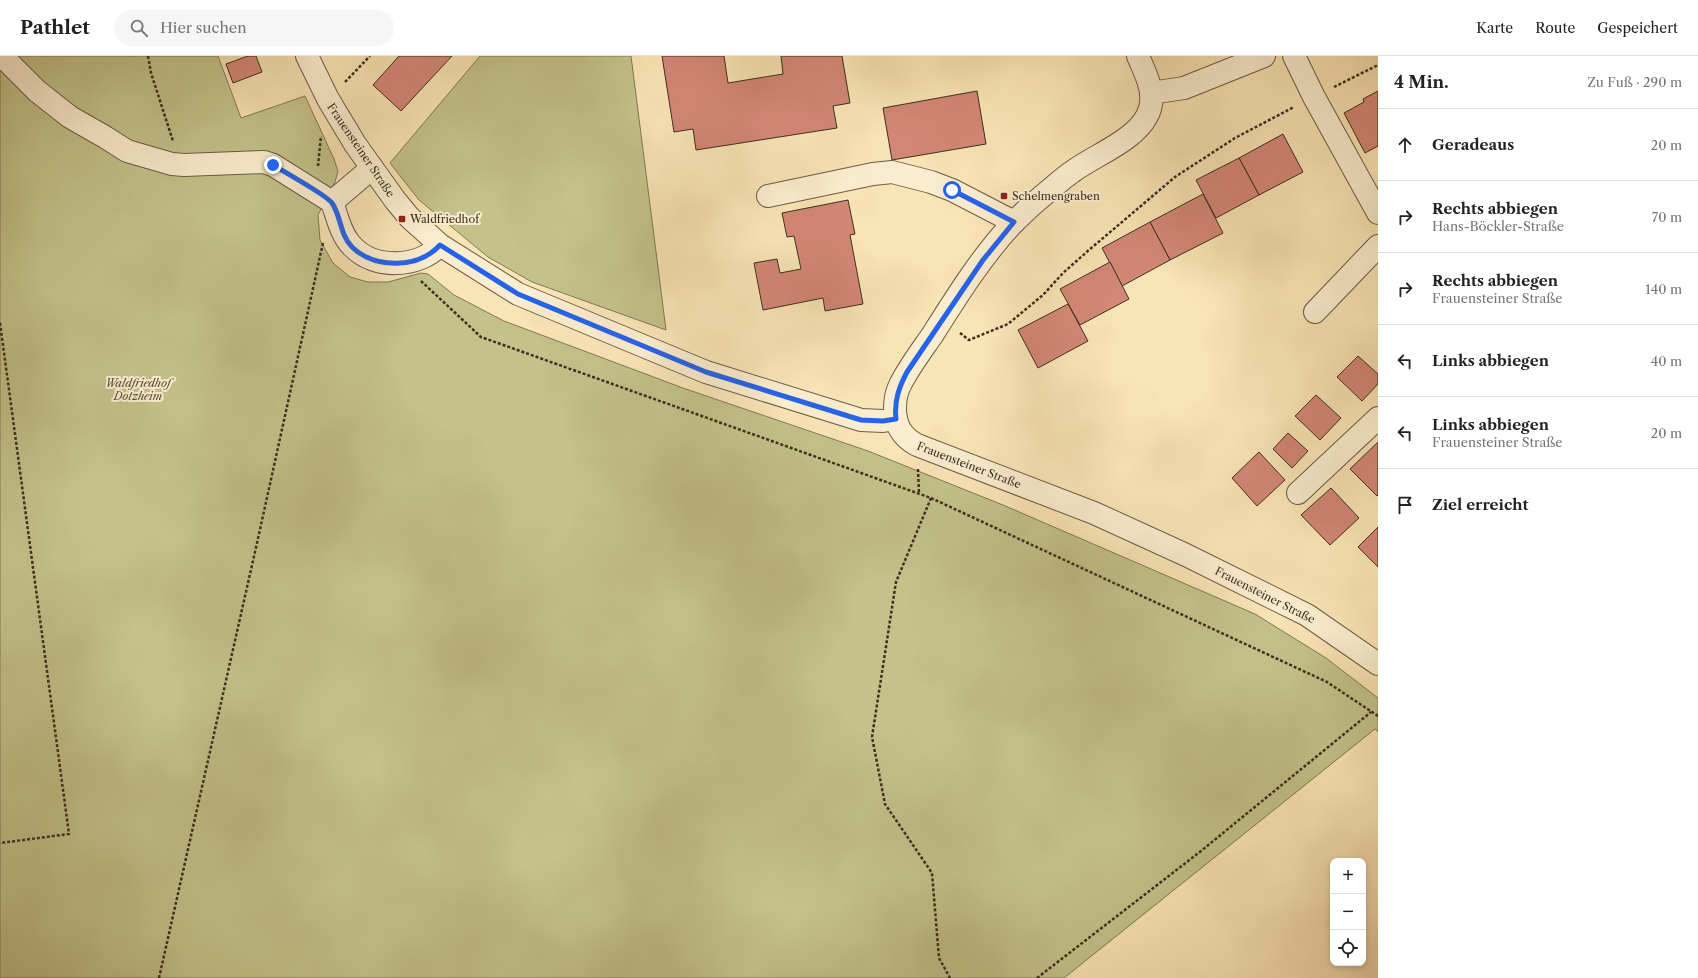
<!DOCTYPE html>
<html lang="de">
<head>
<meta charset="utf-8">
<style>
	body { margin:0; font-family:"Libre Caslon Text",serif; background:#f6f6f6; color:#222 }
	.controls { position:absolute; right:12px; bottom:12px; display:grid; overflow:hidden; border-radius:8px; box-shadow:0 2px 6px #0003 }
	.controls button { width:36px; height:36px; display:grid; place-items:center; padding:0; border:0; border-bottom:1px solid #e0e0e0; background:#fff; color:#222; font:20px sans-serif }
	.stop { position:absolute; width:12px; height:12px; margin:-9px; border:3px solid #2563eb; border-radius:50%; background:#fff }
	.stop.end { background:#2563eb; border-color:#fff; box-shadow:0 1px 4px #0008 }
	.list { margin:0; padding:0; list-style:none }
	h2 { display:flex; justify-content:space-between; align-items:center; height:52px; margin:0; padding:0 16px; font-size:17px }
	h2 small { font-size:13px; font-weight:400; color:#767676 }
	.list li { display:grid; grid-template-columns:26px 1fr auto; gap:12px; align-items:center; box-sizing:border-box; height:72px; padding:0 16px; border-top:1px solid #e0e0e0 }
	.list b { display:block; font-size:15px; white-space:nowrap }
	.list p { margin:0; font-size:13px; white-space:nowrap; color:#767676 }
	.list em { font-size:13px; font-style:normal; color:#767676 }
	.icon { flex:none; width:22px; height:22px; fill:none; stroke:currentColor; stroke-width:2; stroke-linecap:round; stroke-linejoin:round }
	.map { position:relative; flex:none; width:1378px; height:922px; overflow:hidden }
	header { display:flex; align-items:center; gap:24px; box-sizing:border-box; height:56px; padding:0 20px; background:#fff; border-bottom:1px solid #e0e0e0 }
	header strong { font-size:19px }
	nav { display:flex; gap:22px; margin-inline-start:auto; font-size:14px }
	.search { width:280px; height:36px; background:#f6f6f6; display:flex; align-items:center; gap:10px; box-sizing:border-box; padding:0 14px; border-radius:22px; color:#767676; font-size:15px }
	main { display:flex }
	aside { flex:1; background:#fff }
	.map>svg:first-child { display:block }
	.green { fill:#c3c28a; stroke:#807856 }
	.building { fill:#d38776; stroke:#3c2f21 }
	.lines { fill:none; stroke-linecap:round; stroke-linejoin:round }
	.minor-casing { stroke:#6b5c46; stroke-width:24 }
	.path { stroke:#3c2f21; stroke-width:2.5; stroke-dasharray:3 2; stroke-linecap:butt }
	.minor { stroke:#fbedcf; stroke-width:22 }
	.route { stroke:#2563eb; stroke-width:5 }
	.poi-dot { fill:#8f2418; stroke:#fbedcf; stroke-width:1.5 }
	.labels { text-anchor:middle; stroke-width:4; stroke-linejoin:round; paint-order:stroke }
	.street-label { font-size:11px; fill:#3c2f21; stroke:#fbedcf }
	.poi-label { font-size:11px; fill:#3c2f21; stroke:#fbedcf; text-anchor:start }
	.park-label { font-size:11px; font-style:italic; fill:#574c36; stroke:#fbedcf }
</style>
</head>
<body>
<header>
<strong>Pathlet</strong>
<div class="search"><svg class="icon" aria-label="search" viewBox="0 0 24 24"><circle cx="10" cy="10" r="6"/><path d="M15 15l6 6"/></svg>Hier suchen</div>
<nav><a>Karte</a><a>Route</a><a>Gespeichert</a></nav>
</header>
<main>
<div class="map">
<svg width="1378" height="922" viewBox="0 0 1378 922">
	<rect width="100%" height="100%" fill="#f9e4b5"/>
	<filter id="stains"><feTurbulence type="fractalNoise" baseFrequency=".005" numOctaves="4"/><feColorMatrix values="0 0 0 0 .2 0 0 0 0 .09 0 0 0 0 .02 0 0 0 .5 -.17"/></filter>
	<radialGradient id="worn" r=".72"><stop offset=".6" stop-color="#630" stop-opacity="0"/><stop offset="1" stop-color="#630" stop-opacity=".3"/></radialGradient>
	<!-- green -->
	<g class="green">
		<path d="M 0,0 L 218,0 L 241,62 L 305,40 L 334,103 L 338,115 L 335,126 L 318,159 L 320,184 L 333,207 L 350,221 L 368,226 L 388,226 L 421,217 L 428,218 L 454,239 L 504,265 L 683,332 L 868,395 L 1003,449 L 1255,558 L 1326,602 L 1378,642 L 1378,676 L 1375,673 L 1064,922 L 0,922 Z"/>
		<path d="M 480,0 L 631,0 L 666,274 L 532,226 L 488,201 L 419,144 L 390,107 Z"/>
	</g>
	<!-- building -->
	<g class="building">
		<path d="M 248,0 L 256,0 L 262,16 L 233,27 L 226,8 Z"/>
		<path d="M 399,0 L 452,0 L 401,55 L 373,29 Z"/>
		<path d="M 662,0 L 724,0 L 728,27 L 783,18 L 781,0 L 842,0 L 850,47 L 833,50 L 837,72 L 696,94 L 693,73 L 674,76 Z"/>
		<path d="M 977,35 L 986,88 L 892,104 L 883,52 Z"/>
		<path d="M 1378,35 L 1378,90 L 1365,97 L 1344,57 L 1364,46 L 1363,43 Z"/>
		<path d="M 1283,78 L 1303,116 L 1259,139 L 1239,102 Z"/>
		<path d="M 1239,102 L 1259,139 L 1216,162 L 1196,124 Z"/>
		<path d="M 1203,138 L 1223,177 L 1170,204 L 1150,166 Z"/>
		<path d="M 848,144 L 855,178 L 850,179 L 863,248 L 825,255 L 823,242 L 763,254 L 754,207 L 777,203 L 780,217 L 801,213 L 794,180 L 787,181 L 782,157 Z"/>
		<path d="M 1150,166 L 1170,204 L 1122,230 L 1102,192 Z"/>
		<path d="M 1110,206 L 1129,243 L 1080,269 L 1060,233 Z"/>
		<path d="M 1068,248 L 1088,285 L 1038,312 L 1018,274 Z"/>
		<path d="M 1358,300 L 1378,318 L 1378,328 L 1362,345 L 1337,321 Z"/>
		<path d="M 1316,339 L 1341,362 L 1320,384 L 1295,360 Z"/>
		<path d="M 1288,377 L 1308,395 L 1292,412 L 1273,393 Z"/>
		<path d="M 1378,386 L 1378,439 L 1377,440 L 1350,413 Z"/>
		<path d="M 1259,396 L 1285,424 L 1257,450 L 1232,422 Z"/>
		<path d="M 1331,432 L 1359,462 L 1330,489 L 1301,459 Z"/>
		<path d="M 1378,471 L 1378,511 L 1358,491 Z"/>
	</g>
	<g class="lines">
		<!-- minor casing -->
		<g class="minor-casing">
			<g id="minor">
				<path d="M 2,0 L 37,35 L 70,61 L 105,81 L 127,95 L 172,108 L 184,109 L 264,106 L 273,109 L 332,146"/>
				<path d="M 307,0 L 328,43 L 355,88 L 395,144 L 409,161 L 440,189 L 518,238 L 706,316 L 861,364 L 883,365 L 896,363"/>
				<path d="M 1138,0 C 1146,19 1158,40 1147,60 C 1134,85 1095,99 1072,116 C 1063,122 1055,130 1046,137 C 1035,146 1023,157 1013,167 C 982,200 957,240 933,278 C 922,294 909,311 900,329 C 897,335 895,345 895,352 C 895,370 902,381 917,389 L 1094,457 L 1186,499 L 1307,559 L 1378,608"/>
				<path d="M 1294,0 L 1314,41 L 1378,157"/>
				<path d="M 1151,37 L 1184,32 L 1264,0"/>
				<path d="M 768,140 L 873,118 L 892,116 L 931,126 L 952,134 L 1014,166"/>
				<path d="M 332,146 C 337,160 341,179 352,190 C 374,214 419,212 440,189"/>
				<path d="M 332,146 L 372,112"/>
				<path d="M 1315,256 L 1378,190"/>
				<path d="M 1298,437 L 1378,362"/>
			</g>
		</g>
		<!-- path -->
		<g class="path">
			<path d="M 148,0 L 151,17 L 173,85"/>
			<path d="M 345,26 L 370,0"/>
			<path d="M 1334,31 L 1378,9"/>
			<path d="M 318,110 L 321,80"/>
			<path d="M 421,225 L 481,281 L 931,442 L 1327,626 L 1378,660"/>
			<path d="M 0,267 L 69,778 L 0,787"/>
			<path d="M 960,277 L 969,284 L 1008,268 L 1043,239 L 1063,217 L 1089,194 L 1175,121 L 1235,82 L 1294,51"/>
			<path d="M 918,413 L 919,438"/>
			<path d="M 931,442 L 896,526 L 872,681 L 885,748 L 932,817 L 939,902 L 950,922"/>
			<path d="M 159,922 L 257,487 L 323,187"/>
			<path d="M 1037,922 L 1201,795 L 1371,656"/>
		</g>
		<!-- minor -->
		<use href="#minor" class="minor"/>
	</g>
	<g class="lines">
		<!-- route -->
		<path class="route" d="M 273,109 C 283,115 328,140 332,147 C 341,160 340,179 352,191 C 375,213 418,213 440,189 L 518,238 L 706,316 L 861,364 L 883,365 L 896,363 C 894,345 899,331 907,316 L 983,204 L 1014,166 L 952,134"/>
	</g>
	<!-- markers -->
	<g class="poi-dot">
		<rect x="1000" y="136" width="8" height="8" rx="2"/>
		<rect x="398" y="159" width="8" height="8" rx="2"/>
	</g>
	<g class="labels">
		<!-- street labels -->
		<g class="street-label">
			<text transform="translate(361 94) rotate(56)" y="4">Frauensteiner Straße</text>
			<text transform="translate(969 409) rotate(21)" y="4">Frauensteiner Straße</text>
			<text transform="translate(1265 539) rotate(27)" y="4">Frauensteiner Straße</text>
		</g>
		<!-- poi labels -->
		<g class="poi-label">
			<text x="1012" y="144">Schelmengraben</text>
			<text x="410" y="167">Waldfriedhof</text>
		</g>
		<!-- park labels -->
		<g class="park-label">
			<text x="138" y="331">Waldfriedhof<tspan x="138" dy="13">Dotzheim</tspan></text>
		</g>
	</g>
	<rect width="100%" height="100%" filter="url(#stains)"/>
	<rect width="100%" height="100%" fill="url(#worn)"/>
</svg>
<div class="controls">
<button>+</button>
<button>−</button>
<button><svg class="icon" aria-label="locate" viewBox="0 0 24 24"><circle cx="12" cy="12" r="6"/><path d="M12 2v4M12 18v4M2 12h4M18 12h4"/></svg></button>
</div>
<div class="stop" style="left:952px;top:134px"></div>
<div class="stop end" style="left:273px;top:109px"></div>
</div>
<aside>
<h2>4 Min.<small>Zu Fuß · 290 m</small></h2>
<ul class="list">
<li><svg class="icon" aria-label="ahead" viewBox="0 0 24 24"><path d="M12 20V5M6 11l6-6 6 6"/></svg><div><b>Geradeaus</b></div><em>20 m</em></li>
<li><svg class="icon" aria-label="right" viewBox="0 0 24 24"><path d="M7 20v-9h11M14 6l5 5-5 5"/></svg><div><b>Rechts abbiegen</b><p>Hans-Böckler-Straße</p></div><em>70 m</em></li>
<li><svg class="icon" aria-label="right" viewBox="0 0 24 24"><path d="M7 20v-9h11M14 6l5 5-5 5"/></svg><div><b>Rechts abbiegen</b><p>Frauensteiner Straße</p></div><em>140 m</em></li>
<li><svg class="icon" aria-label="left" viewBox="0 0 24 24"><path d="M17 20v-9H6M10 6l-5 5 5 5"/></svg><div><b>Links abbiegen</b></div><em>40 m</em></li>
<li><svg class="icon" aria-label="left" viewBox="0 0 24 24"><path d="M17 20v-9H6M10 6l-5 5 5 5"/></svg><div><b>Links abbiegen</b><p>Frauensteiner Straße</p></div><em>20 m</em></li>
<li><svg class="icon" aria-label="arrive" viewBox="0 0 24 24"><path d="M6 21V4h12l-3 4 3 4H6"/></svg><div><b>Ziel erreicht</b></div></li>
</ul>
</aside>
</main>
</body>
</html>
